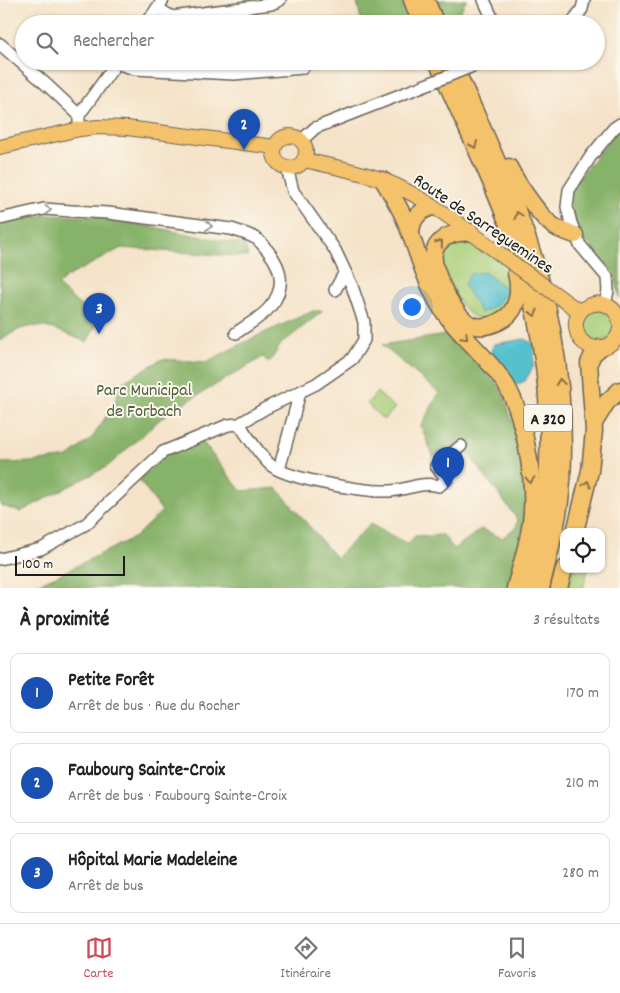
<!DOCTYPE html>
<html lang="fr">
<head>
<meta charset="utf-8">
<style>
	body { margin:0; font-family:Dekko,sans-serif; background:#f2f2f2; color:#222 }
	.controls { position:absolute; right:15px; bottom:15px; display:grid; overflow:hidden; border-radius:10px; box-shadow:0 1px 4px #0004 }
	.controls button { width:45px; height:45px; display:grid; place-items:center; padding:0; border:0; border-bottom:1px solid #e0e0e0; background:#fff; color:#222; font:25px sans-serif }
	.scale { position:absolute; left:15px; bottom:12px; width:110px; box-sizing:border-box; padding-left:5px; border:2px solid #1c1c1c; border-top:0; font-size:14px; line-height:18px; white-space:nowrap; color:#1c1c1c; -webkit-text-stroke:4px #fbf7ec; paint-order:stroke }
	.you { position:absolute; left:411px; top:306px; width:18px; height:18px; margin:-12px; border:4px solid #fff; border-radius:50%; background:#1a73e8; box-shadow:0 0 0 8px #1a73e833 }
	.badge { display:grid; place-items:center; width:32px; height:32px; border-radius:50%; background:#d1495b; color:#fff; font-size:16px; font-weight:700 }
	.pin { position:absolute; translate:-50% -41px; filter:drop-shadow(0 1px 2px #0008) }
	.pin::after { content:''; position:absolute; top:26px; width:18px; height:15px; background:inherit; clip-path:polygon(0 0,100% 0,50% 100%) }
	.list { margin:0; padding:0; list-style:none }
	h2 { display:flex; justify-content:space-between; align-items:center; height:65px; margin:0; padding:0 20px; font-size:21px }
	h2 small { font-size:16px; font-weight:400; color:#767676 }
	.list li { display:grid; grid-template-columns:32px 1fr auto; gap:15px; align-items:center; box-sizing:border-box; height:80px; margin:0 10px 10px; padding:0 10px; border:1px solid #e0e0e0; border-radius:10px }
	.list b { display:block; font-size:19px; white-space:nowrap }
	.list p { margin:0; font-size:16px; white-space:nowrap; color:#767676 }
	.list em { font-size:16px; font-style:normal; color:#767676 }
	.icon { flex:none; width:28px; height:28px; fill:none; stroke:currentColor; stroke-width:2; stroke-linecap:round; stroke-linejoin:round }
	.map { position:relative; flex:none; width:620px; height:588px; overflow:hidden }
	.search { position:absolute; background:#fff; box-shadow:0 1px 4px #0004; left:15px; right:15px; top:15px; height:55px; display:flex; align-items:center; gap:12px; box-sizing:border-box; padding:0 18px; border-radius:28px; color:#767676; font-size:19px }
	.sheet { height:335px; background:#fff }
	nav { display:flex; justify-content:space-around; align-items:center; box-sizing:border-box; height:70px; border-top:1px solid #e0e0e0; background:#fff; font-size:14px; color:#767676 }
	nav a { display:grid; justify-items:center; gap:2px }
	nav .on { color:#d1495b }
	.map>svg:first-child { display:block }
	.green { fill:#aacf79; stroke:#63764a }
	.forest { fill:#87b269; stroke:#526742 }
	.water { fill:#54c0ce; stroke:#386e75 }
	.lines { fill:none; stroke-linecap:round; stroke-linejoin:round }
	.minor-casing { stroke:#686259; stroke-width:14 }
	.major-casing { stroke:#686259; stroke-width:16 }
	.highway-casing { stroke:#686259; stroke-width:19 }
	.minor { stroke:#fff; stroke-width:11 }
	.major { stroke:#f4c26a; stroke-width:14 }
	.highway { stroke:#f4c26a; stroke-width:16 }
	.minor-bridge-casing { stroke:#686259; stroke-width:14; stroke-linecap:butt }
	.major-bridge-casing { stroke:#686259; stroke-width:16; stroke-linecap:butt }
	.minor-bridge { stroke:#fff; stroke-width:11 }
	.major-bridge { stroke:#f4c26a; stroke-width:14 }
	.oneway { stroke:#886f43 }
	.oneway2 { stroke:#999 }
	.labels { text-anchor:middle; stroke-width:4; stroke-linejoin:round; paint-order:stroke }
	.shield { fill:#fbf7ec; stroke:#5f5e5a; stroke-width:1 }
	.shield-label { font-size:16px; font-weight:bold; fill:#1c1c1c }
	.street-label { font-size:18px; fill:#1c1c1c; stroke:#fbf7ec }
	.park-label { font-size:18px; fill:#4e5b3d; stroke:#fbf7ec }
</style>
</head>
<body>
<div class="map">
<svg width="620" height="588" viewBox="0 0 620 588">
	<rect width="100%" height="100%" fill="#fbf7ec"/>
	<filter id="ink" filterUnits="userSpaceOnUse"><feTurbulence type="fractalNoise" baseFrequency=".02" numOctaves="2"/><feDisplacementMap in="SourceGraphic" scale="10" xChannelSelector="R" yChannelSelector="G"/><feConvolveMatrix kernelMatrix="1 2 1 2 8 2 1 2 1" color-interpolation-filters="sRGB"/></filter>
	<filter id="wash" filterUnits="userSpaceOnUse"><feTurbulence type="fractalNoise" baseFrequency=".0096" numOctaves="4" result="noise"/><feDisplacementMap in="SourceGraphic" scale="20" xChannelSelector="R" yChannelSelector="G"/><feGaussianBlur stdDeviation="1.12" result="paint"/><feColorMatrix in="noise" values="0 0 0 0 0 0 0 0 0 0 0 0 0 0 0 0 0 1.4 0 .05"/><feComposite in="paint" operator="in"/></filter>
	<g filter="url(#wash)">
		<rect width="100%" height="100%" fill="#f5e3c9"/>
		<!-- green -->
		<g class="green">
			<path d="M 466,237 L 507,263 L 514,285 C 510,299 505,313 490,318 C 467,325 455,295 447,277 C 444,270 438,260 441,252 C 444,241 457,240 466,237 Z"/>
			<path d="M 602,308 L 615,320 L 613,336 L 598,344 L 584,336 C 581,315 581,315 602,308 Z"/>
			<path d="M 377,392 L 395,408 L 384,420 L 367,404 Z"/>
			<path d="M 573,569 L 588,569 L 583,588 L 568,588 Z"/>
		</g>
		<!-- forest -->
		<g class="forest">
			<path d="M 355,0 L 402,0 L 411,24 L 362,24 L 357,2 Z"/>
			<path d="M 435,0 L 467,0 L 460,11 L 464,24 L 444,24 Z"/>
			<path d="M 620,127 L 620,298 L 614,273 L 590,245 L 575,235 L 569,190 Z"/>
			<path d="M 45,215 L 101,217 L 245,245 L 248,257 L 121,248 L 65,278 L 58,286 L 84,309 L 88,319 L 96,325 L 87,342 C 53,329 32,314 0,342 L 0,224 Z"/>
			<path d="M 313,311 L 323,311 L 281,344 L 269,363 L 263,357 L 166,414 L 108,466 L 20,512 L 0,505 L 0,463 L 32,462 L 68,457 L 92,438 L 115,403 L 120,384 L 162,359 L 206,362 L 259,335 Z"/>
			<path d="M 445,335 L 466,350 L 495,381 L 505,398 L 521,449 L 527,510 L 509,588 L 28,588 L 56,576 L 135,537 L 162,511 L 139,480 L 165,455 L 201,440 L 241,491 L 277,488 L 336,558 L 370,524 L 408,544 L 415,536 L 443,535 L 454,549 L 481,529 L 502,538 L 516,527 L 518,520 L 461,444 L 433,456 L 421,426 L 439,393 L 382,345 Z"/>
		</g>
		<!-- water -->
		<g class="water">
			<path d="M 484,272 L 506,289 C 501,303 495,307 481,313 L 464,285 L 470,274 Z"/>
			<path d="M 525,339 L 535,345 L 533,367 L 525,381 L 515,385 L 490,353 L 494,344 Z"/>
		</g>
	</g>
	<g filter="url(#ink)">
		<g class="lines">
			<!-- minor casing -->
			<g class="minor-casing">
				<g id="minor">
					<path d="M 484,0 L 495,24"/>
					<path d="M 157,8 L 172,17 L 271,4 L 280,0"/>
					<path d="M 146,24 L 163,0"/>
					<path d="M 571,24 L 582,9 L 584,0"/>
					<path d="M 0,44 L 48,86 L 79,115"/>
					<path d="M 116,63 L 135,69 L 234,74 L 303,68"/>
					<path d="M 468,68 L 485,61"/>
					<path d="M 79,122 L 79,115 L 118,61"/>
					<path d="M 301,141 L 315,128 L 433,82"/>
					<path d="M 0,219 L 44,209 L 71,211 L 108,213 L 231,229 C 240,232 249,234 257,239 C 261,242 264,247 268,251 C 282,268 286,288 270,307 C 262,317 247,325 236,333"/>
					<path d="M 335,290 L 345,272"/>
					<path d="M 605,304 L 608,291 L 607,277 L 580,245 L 571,223 L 567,207 L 569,190 L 591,156 L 614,128 L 620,124"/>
					<path d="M 239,424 C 247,435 262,459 272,466 C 290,480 367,492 390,491 C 407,490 422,481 439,486 L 447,479 L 436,466 L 461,446"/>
					<path d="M 279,470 L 300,392"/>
					<path d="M 0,559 L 41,549 L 86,524 L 163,452 L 228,425 L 239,424 L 266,408 L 316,384 L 352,359 L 364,340 L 364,322 L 352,286 L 335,250 L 293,191 L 287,168"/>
				</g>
			</g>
			<!-- major casing -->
			<g class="major-casing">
				<g id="major">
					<circle cx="290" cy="152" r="16"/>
					<path d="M 0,147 L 80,129 L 98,127 L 127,128 L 275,147"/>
					<path d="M 304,160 C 330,166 358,171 383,180 C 424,196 465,228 500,254"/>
					<path d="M 558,296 L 580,312"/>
					<path d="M 620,323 C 614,291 568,302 577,332 C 578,338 583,343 589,346 C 603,352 618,343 620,328"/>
				</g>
			</g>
			<!-- highway casing -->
			<g class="highway-casing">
				<g id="highway">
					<path d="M 412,0 L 421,24"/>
					<path d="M 426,0 L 436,24"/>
					<path d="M 437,61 C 464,124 495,185 517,249 C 540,318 551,389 548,461 C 547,481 547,502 543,522 C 539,544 533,566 528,588"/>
					<path d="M 452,61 C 491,148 535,236 552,330 C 561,379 565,430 562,481 C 560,517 549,553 541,588"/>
					<path d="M 509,167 C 517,183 542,221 557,228 C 563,231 570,233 575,235"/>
					<path d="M 383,180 C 391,193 399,206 405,220 C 416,246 423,276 437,301 C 454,331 482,351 502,379 C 525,411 536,483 531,522 C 528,544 521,566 515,588"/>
					<path d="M 471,232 C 459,233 447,233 439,243 C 437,245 434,250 434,253 C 431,270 455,319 472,325 C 483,329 496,324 505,318 C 519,308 520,289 516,273"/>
					<path d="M 411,233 C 412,218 418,212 432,207"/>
					<path d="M 594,423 L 607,402 L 620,390"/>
					<path d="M 575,532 L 590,471 L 594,431 L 589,363 L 593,354 L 600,348"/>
					<path d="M 559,588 L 564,569"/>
				</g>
			</g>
			<!-- minor -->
			<use href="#minor" class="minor"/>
			<!-- major -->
			<use href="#major" class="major"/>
			<!-- highway -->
			<use href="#highway" class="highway"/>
			<!-- minor-bridge casing -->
			<g class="minor-bridge-casing">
				<path id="minor-bridge" d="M 433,82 L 468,68"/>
			</g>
			<!-- major-bridge casing -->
			<g class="major-bridge-casing">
				<path id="major-bridge" d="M 500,254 L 558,296"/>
			</g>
			<!-- minor-bridge -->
			<use href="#minor-bridge" class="minor-bridge"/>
			<!-- major-bridge -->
			<use href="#major-bridge" class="major-bridge"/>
		</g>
		<!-- one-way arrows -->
		<defs><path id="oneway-chevron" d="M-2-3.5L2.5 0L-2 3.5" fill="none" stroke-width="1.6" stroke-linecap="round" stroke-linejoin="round" transform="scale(1.25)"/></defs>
		<g class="oneway">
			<use href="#oneway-chevron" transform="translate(474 145) rotate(66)"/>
			<use href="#oneway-chevron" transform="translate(518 215) rotate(-111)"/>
			<use href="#oneway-chevron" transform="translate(440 243) rotate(-51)"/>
			<use href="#oneway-chevron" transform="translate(534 313) rotate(76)"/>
			<use href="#oneway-chevron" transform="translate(465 337) rotate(45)"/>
			<use href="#oneway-chevron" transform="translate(560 382) rotate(-96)"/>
			<use href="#oneway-chevron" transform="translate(530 480) rotate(88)"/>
			<use href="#oneway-chevron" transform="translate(587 484) rotate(-77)"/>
		</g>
		<g class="oneway2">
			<use href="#oneway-chevron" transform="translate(48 210) rotate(-1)"/>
			<use href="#oneway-chevron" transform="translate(209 226) rotate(7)"/>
		</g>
	</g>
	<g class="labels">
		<!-- shield labels -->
		<rect class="shield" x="524" y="404.5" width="48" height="27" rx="4"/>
		<g class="shield-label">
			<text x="548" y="424">A 320</text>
		</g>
		<!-- street labels -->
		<g class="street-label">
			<text transform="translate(484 223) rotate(34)" y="6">Route de Sarreguemines</text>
		</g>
		<!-- park labels -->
		<g class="park-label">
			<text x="144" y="395">Parc Municipal<tspan x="144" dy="21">de Forbach</tspan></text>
		</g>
	</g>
</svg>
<div class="controls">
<button><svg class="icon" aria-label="locate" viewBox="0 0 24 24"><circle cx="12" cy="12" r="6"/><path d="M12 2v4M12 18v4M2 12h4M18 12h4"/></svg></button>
</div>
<div class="scale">100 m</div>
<div class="you"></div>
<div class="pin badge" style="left:448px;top:488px;background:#1a4fb4">1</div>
<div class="pin badge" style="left:244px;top:150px;background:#1a4fb4">2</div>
<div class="pin badge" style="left:99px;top:334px;background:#1a4fb4">3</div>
<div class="search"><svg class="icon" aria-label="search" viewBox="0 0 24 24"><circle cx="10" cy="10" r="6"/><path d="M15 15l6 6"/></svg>Rechercher</div>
</div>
<section class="sheet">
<h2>À proximité<small>3 résultats</small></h2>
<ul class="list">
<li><span class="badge" style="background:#1a4fb4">1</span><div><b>Petite Forêt</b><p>Arrêt de bus · Rue du Rocher</p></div><em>170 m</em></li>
<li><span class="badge" style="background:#1a4fb4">2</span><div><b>Faubourg Sainte-Croix</b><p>Arrêt de bus · Faubourg Sainte-Croix</p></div><em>210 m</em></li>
<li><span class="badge" style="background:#1a4fb4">3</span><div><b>Hôpital Marie Madeleine</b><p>Arrêt de bus</p></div><em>280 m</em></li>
</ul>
</section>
<nav>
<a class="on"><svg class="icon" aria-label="map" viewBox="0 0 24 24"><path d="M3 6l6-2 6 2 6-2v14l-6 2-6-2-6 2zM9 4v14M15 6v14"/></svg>Carte</a>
<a><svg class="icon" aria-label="directions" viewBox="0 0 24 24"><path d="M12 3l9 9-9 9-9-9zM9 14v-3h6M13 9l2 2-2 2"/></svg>Itinéraire</a>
<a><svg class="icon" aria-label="saved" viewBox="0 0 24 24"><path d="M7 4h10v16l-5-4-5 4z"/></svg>Favoris</a>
</nav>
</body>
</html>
